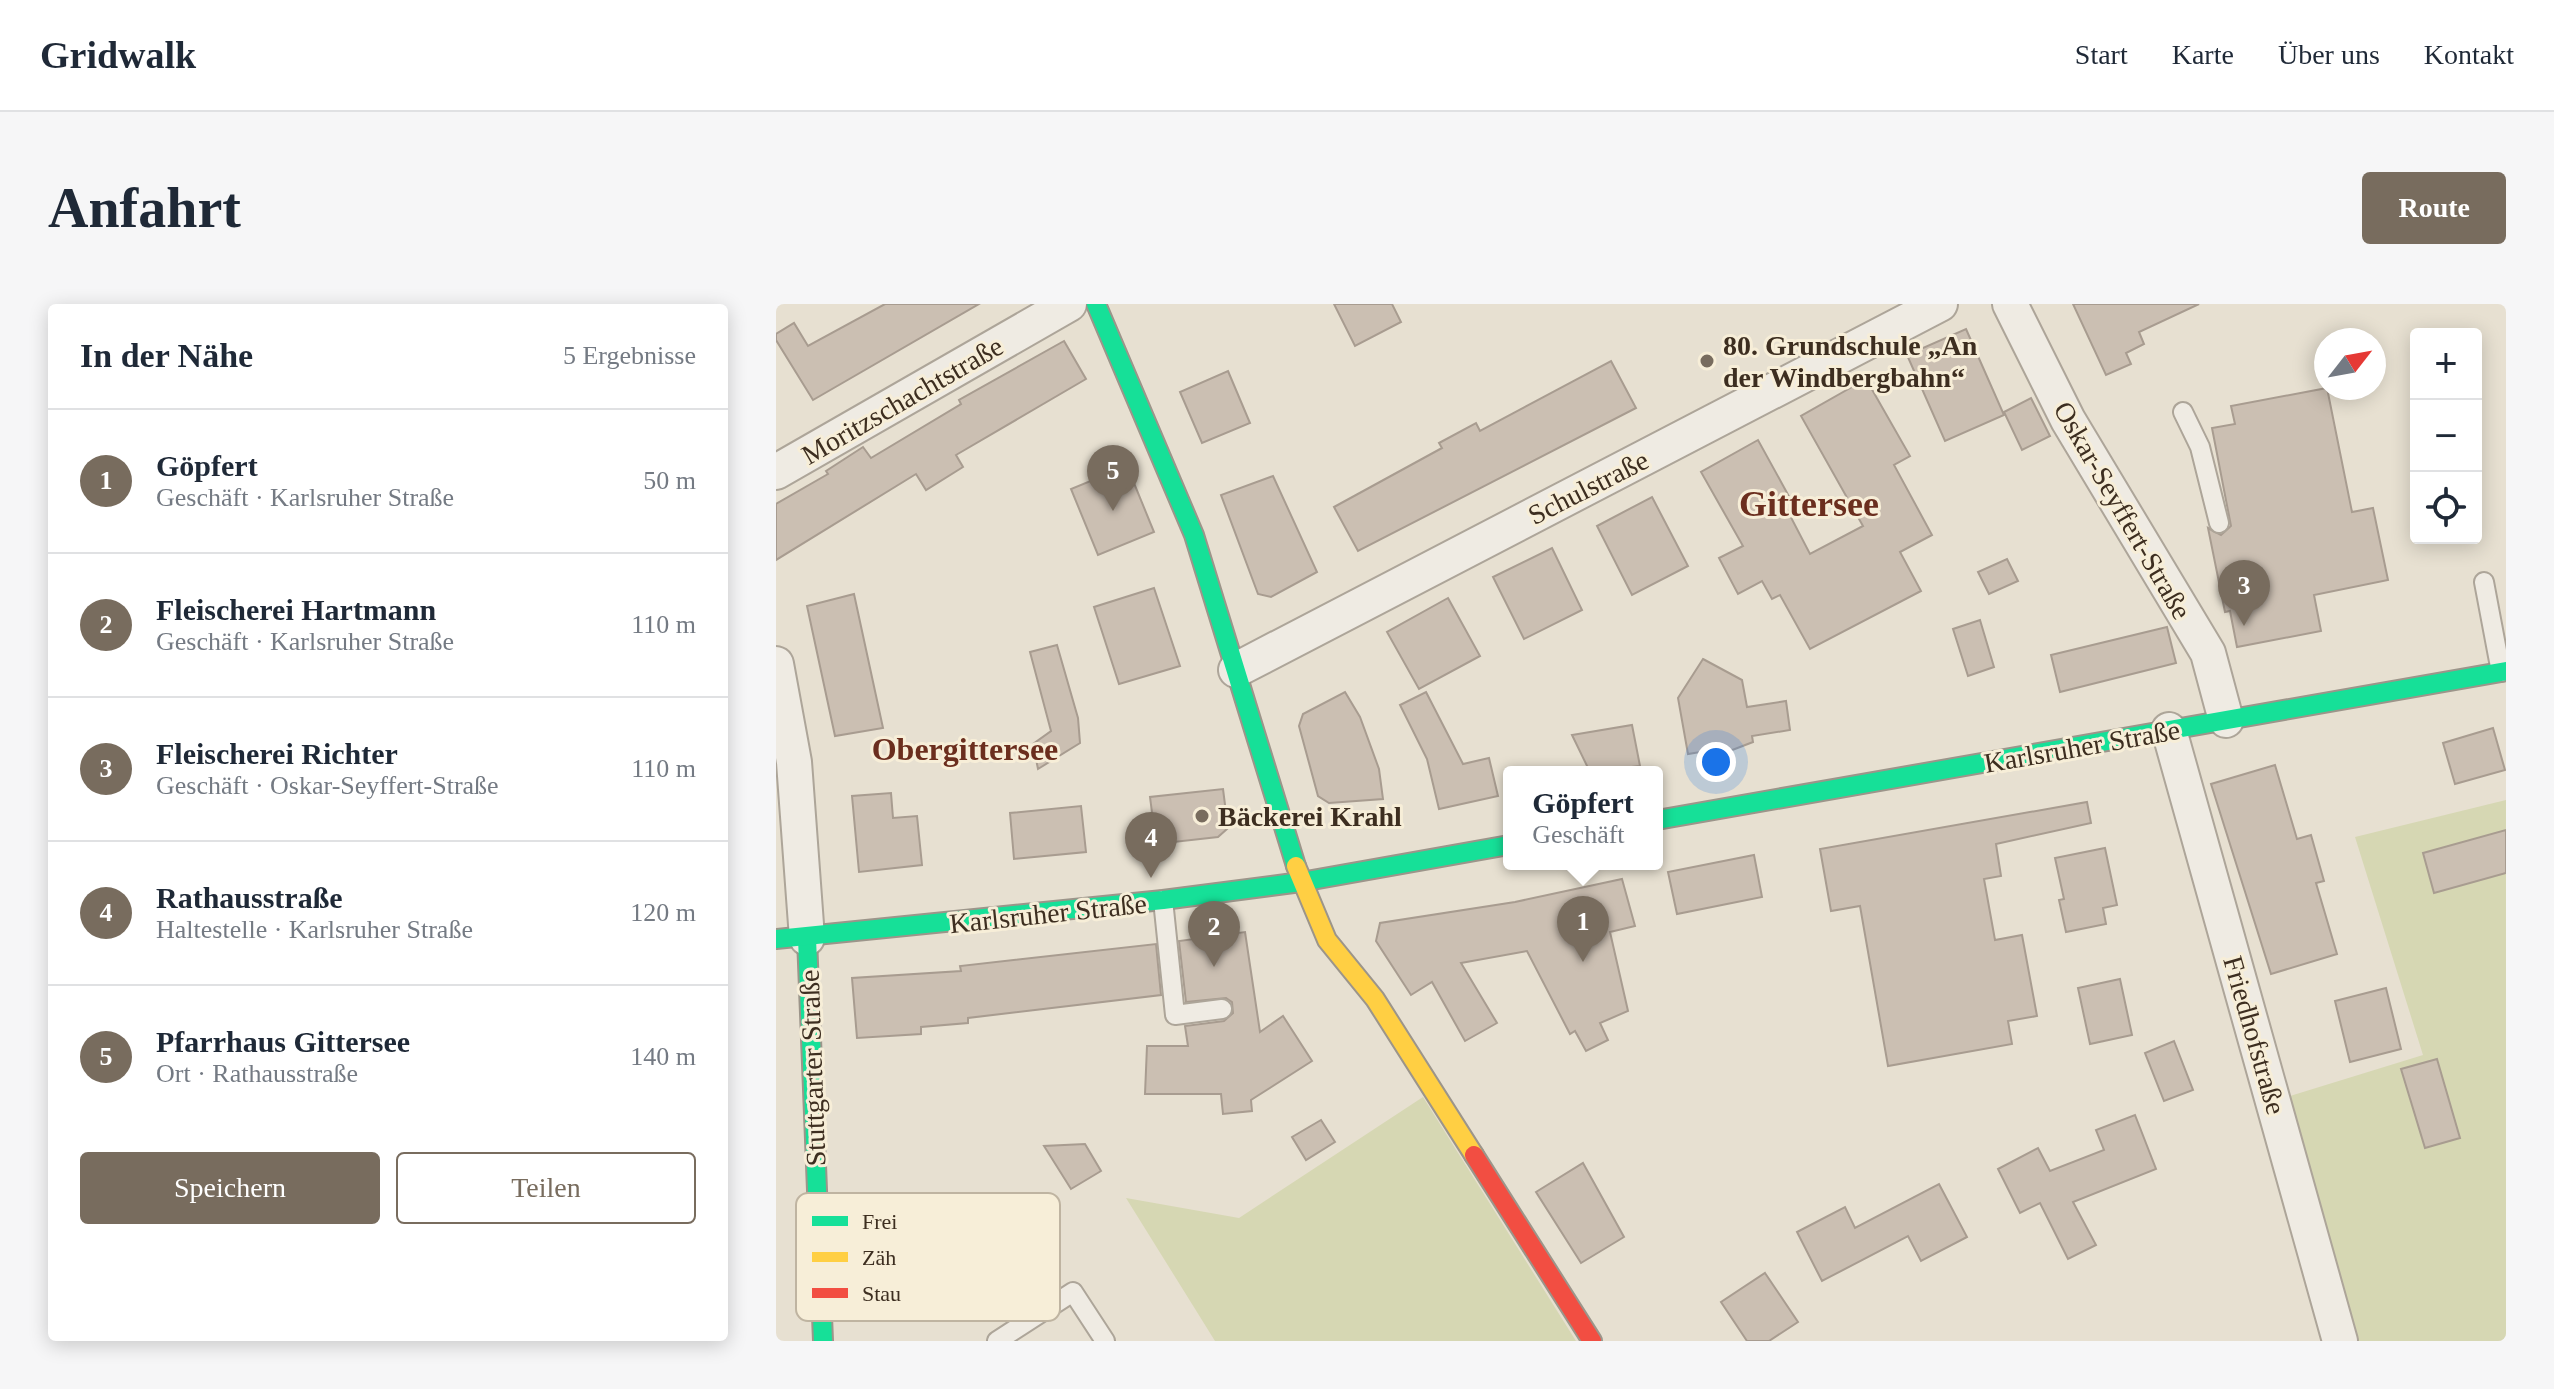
<!DOCTYPE html>
<html lang="de">
<head>
<meta charset="utf-8">
<style>
	body { margin:0; font-family:"Times New Roman",serif; background:#f6f6f7; color:#1f2937 }
	.controls { position:absolute; right:24px; top:24px; display:grid; overflow:hidden; border-radius:8px; box-shadow:0 4px 20px #0003 }
	.controls button { width:72px; height:72px; display:grid; place-items:center; padding:0; border:0; border-bottom:2px solid #e0e1e3; background:#fff; color:#1f2937; font:40px sans-serif }
	.compass { position:absolute; left:1538px; top:24px; width:72px; height:72px; border-radius:50%; background:#fff; box-shadow:0 4px 20px #0003; rotate:59deg }
	.you { position:absolute; left:940px; top:458px; width:28px; height:28px; margin:-20px; border:6px solid #fff; border-radius:50%; background:#1a73e8; box-shadow:0 0 0 12px #1a73e833 }
	.badge { display:grid; place-items:center; width:52px; height:52px; border-radius:50%; background:#786c5e; color:#fff; font-size:26px; font-weight:700 }
	.pin { position:absolute; translate:-50% -66px; filter:drop-shadow(0 2px 4px #0008) }
	.pin::after { content:''; position:absolute; top:42px; width:28px; height:24px; background:inherit; clip-path:polygon(0 0,100% 0,50% 100%) }
	.popup { position:absolute; left:727px; top:462px; width:160px; height:104px; box-sizing:border-box; display:grid; place-content:center; border-radius:8px; background:#fff; filter:drop-shadow(0 2px 6px #0005); font-size:26px; white-space:nowrap; color:#747a83 }
	.popup b { font-size:30px; color:#1f2937 }
	.popup::after { content:''; position:absolute; left:50%; top:100%; margin-left:-16px; border:16px solid transparent; border-top-color:#fff }
	.list { margin:0; padding:0; list-style:none }
	h2 { display:flex; justify-content:space-between; align-items:center; height:104px; margin:0; padding:0 32px; font-size:34px }
	h2 small { font-size:26px; font-weight:400; color:#747a83 }
	.list li { display:grid; grid-template-columns:52px 1fr auto; gap:24px; align-items:center; box-sizing:border-box; height:144px; padding:0 32px; border-top:2px solid #e0e1e3 }
	.list b { display:block; font-size:30px; white-space:nowrap }
	.list p { margin:0; font-size:26px; white-space:nowrap; color:#747a83 }
	.list em { font-size:26px; font-style:normal; color:#747a83 }
	.actions { display:flex; gap:16px; padding:24px 32px }
	.actions a { flex:1; padding:18px 0; border:2px solid #786c5e; border-radius:8px; text-align:center; font-size:28px; color:#786c5e }
	.actions .main { background:#786c5e; color:#fff }
	.icon { flex:none; width:44px; height:44px; fill:none; stroke:currentColor; stroke-width:2; stroke-linecap:round; stroke-linejoin:round }
	.map { position:relative; flex:none; width:1730px; height:1037px; overflow:hidden; border-radius:8px }
	header { display:flex; align-items:center; gap:48px; box-sizing:border-box; height:112px; padding:0 40px; background:#fff; border-bottom:2px solid #e0e1e3 }
	header strong { font-size:38px }
	nav { display:flex; gap:44px; margin-inline-start:auto; font-size:28px }
	.intro { display:flex; align-items:center; justify-content:space-between; box-sizing:border-box; height:192px; padding:0 48px }
	h1 { margin:0; font-size:56px }
	.button { padding:20px 36px; border-radius:8px; background:#786c5e; color:#fff; font-size:28px; font-weight:700 }
	main { display:flex; gap:48px; padding:0 48px }
	aside { flex:1; background:#fff; border-radius:8px; box-shadow:0 4px 20px #0003 }
	.map>svg:first-child { display:block }
	.green { fill:#d6d7b3 }
	.building { fill:#cbbfb2; stroke:#a89c90; stroke-width:2 }
	.lines { fill:none; stroke-linecap:round; stroke-linejoin:round }
	.lane-casing { stroke:#ada599; stroke-width:22 }
	.street-casing { stroke:#ada599; stroke-width:38 }
	.fast-casing { stroke:#9c958a; stroke-width:22 }
	.slow-casing { stroke:#9c958a; stroke-width:22 }
	.jam-casing { stroke:#9c958a; stroke-width:22 }
	.lane { stroke:#efebe3; stroke-width:18 }
	.street { stroke:#efebe3; stroke-width:34 }
	.fast { stroke:#16e098; stroke-width:18 }
	.slow { stroke:#ffcf43; stroke-width:18 }
	.jam { stroke:#f24e42; stroke-width:18 }
	.poi-dot { fill:#786c5e; stroke:#f7eed8; stroke-width:3 }
	.labels { text-anchor:middle; stroke-width:6; stroke-linejoin:round; paint-order:stroke }
	.poi-label { font-size:28px; font-weight:bold; fill:#3d2e20; stroke:#f7eed8; text-anchor:start }
	.street-label { font-size:28px; fill:#3d2e20; stroke:#f7eed8 }
	.quarter-label { font-size:32px; font-weight:bold; fill:#6b2e1e; stroke:#f7eed8 }
	.district-label { font-size:36px; font-weight:bold; fill:#6b2e1e; stroke:#f7eed8 }
	.key { fill:#f7eed8; stroke:#bfb4a1; stroke-width:2 }
	.key-label { font-size:22px; fill:#3d2e20 }
</style>
</head>
<body>
<header>
<strong>Gridwalk</strong>
<nav><a>Start</a><a>Karte</a><a>Über uns</a><a>Kontakt</a></nav>
</header>
<div class="intro"><h1>Anfahrt</h1><a class="button">Route</a></div>
<main>
<aside>
<h2>In der Nähe<small>5 Ergebnisse</small></h2>
<ul class="list">
<li><span class="badge">1</span><div><b>Göpfert</b><p>Geschäft · Karlsruher Straße</p></div><em>50 m</em></li>
<li><span class="badge">2</span><div><b>Fleischerei Hartmann</b><p>Geschäft · Karlsruher Straße</p></div><em>110 m</em></li>
<li><span class="badge">3</span><div><b>Fleischerei Richter</b><p>Geschäft · Oskar-Seyffert-Straße</p></div><em>110 m</em></li>
<li><span class="badge">4</span><div><b>Rathausstraße</b><p>Haltestelle · Karlsruher Straße</p></div><em>120 m</em></li>
<li><span class="badge">5</span><div><b>Pfarrhaus Gittersee</b><p>Ort · Rathausstraße</p></div><em>140 m</em></li>
</ul>
<div class="actions"><a class="main">Speichern</a><a>Teilen</a></div>
</aside>
<div class="map">
<svg width="1730" height="1037" viewBox="0 0 1730 1037">
	<rect width="100%" height="100%" fill="#e7e0d1"/>
	<!-- green -->
	<g class="green">
		<path d="M 1730,496 L 1730,1037 L 1547,1037 L 1498,797 L 1647,751 L 1579,533 Z"/>
		<path d="M 647,793 L 800,1037 L 439,1037 L 350,894 L 463,914 Z"/>
	</g>
	<!-- building -->
	<g class="building">
		<path d="M 109,0 L 203,0 L 37,96 L 0,36 L 0,30 L 18,19 L 32,42 Z"/>
		<path d="M 558,0 L 616,0 L 625,18 L 579,42 Z"/>
		<path d="M 1297,0 L 1423,0 L 1363,28 L 1368,40 L 1350,49 L 1355,60 L 1330,71 Z"/>
		<path d="M 1190,25 L 1228,111 L 1169,137 L 1131,51 Z"/>
		<path d="M 288,37 L 310,75 L 180,151 L 187,163 L 150,186 L 140,170 L 0,256 L 0,200 L 52,170 L 50,167 L 87,143 L 95,154 L 185,100 L 183,96 Z"/>
		<path d="M 835,57 L 860,104 L 582,247 L 558,203 L 666,144 L 663,139 L 700,119 L 704,127 Z"/>
		<path d="M 452,67 L 474,119 L 426,139 L 404,88 Z"/>
		<path d="M 1090,75 L 1134,152 L 1118,161 L 1156,231 L 1124,248 L 1145,287 L 1034,345 L 1004,291 L 996,295 L 986,277 L 962,290 L 943,254 L 967,242 L 925,168 L 982,136 L 1015,196 L 1008,200 L 1034,250 L 1087,222 L 1025,112 Z"/>
		<path d="M 1551,84 L 1576,208 L 1597,204 L 1612,276 L 1538,291 L 1545,327 L 1461,343 L 1454,307 L 1449,308 L 1432,224 L 1445,231 L 1455,222 L 1436,124 L 1459,120 L 1455,102 Z"/>
		<path d="M 1255,94 L 1274,132 L 1246,146 L 1228,108 Z"/>
		<path d="M 351,162 L 378,228 L 322,251 L 295,185 Z"/>
		<path d="M 497,172 L 541,268 L 495,293 L 482,290 L 445,191 Z"/>
		<path d="M 876,193 L 912,262 L 856,291 L 821,222 Z"/>
		<path d="M 776,244 L 806,306 L 748,335 L 717,273 Z"/>
		<path d="M 1231,255 L 1242,277 L 1213,290 L 1202,268 Z"/>
		<path d="M 378,284 L 404,362 L 343,380 L 318,303 Z"/>
		<path d="M 78,290 L 107,424 L 59,432 L 31,302 Z"/>
		<path d="M 672,294 L 704,352 L 643,385 L 611,328 Z"/>
		<path d="M 1204,316 L 1218,363 L 1192,372 L 1177,325 Z"/>
		<path d="M 1391,323 L 1400,359 L 1284,388 L 1275,351 Z"/>
		<path d="M 281,341 L 302,414 L 304,439 L 262,465 L 257,440 L 275,427 L 254,348 Z"/>
		<path d="M 927,355 L 966,376 L 971,403 L 1010,397 L 1014,426 L 976,432 L 977,438 L 933,455 L 930,447 L 912,450 L 902,394 Z"/>
		<path d="M 569,388 L 584,413 L 603,465 L 607,495 L 553,499 L 542,492 L 523,422 L 527,410 Z"/>
		<path d="M 650,388 L 687,460 L 713,454 L 722,492 L 663,505 L 651,455 L 624,401 Z"/>
		<path d="M 856,421 L 864,462 L 814,468 L 796,431 Z"/>
		<path d="M 1717,424 L 1729,466 L 1679,480 L 1667,439 Z"/>
		<path d="M 1499,461 L 1521,535 L 1535,531 L 1548,577 L 1540,579 L 1561,650 L 1495,670 L 1435,480 Z"/>
		<path d="M 447,485 L 452,524 L 442,533 L 380,540 L 374,493 Z"/>
		<path d="M 115,489 L 117,514 L 141,512 L 146,561 L 83,568 L 76,492 Z"/>
		<path d="M 1311,498 L 1315,519 L 1220,540 L 1225,572 L 1208,575 L 1219,636 L 1246,631 L 1261,712 L 1232,717 L 1236,740 L 1112,762 L 1084,602 L 1055,607 L 1044,545 Z"/>
		<path d="M 305,502 L 310,548 L 238,555 L 234,509 Z"/>
		<path d="M 1730,526 L 1730,569 L 1658,589 L 1647,549 Z"/>
		<path d="M 1329,544 L 1341,601 L 1327,604 L 1330,620 L 1290,628 L 1283,596 L 1288,595 L 1279,554 Z"/>
		<path d="M 978,551 L 986,593 L 901,610 L 892,568 Z"/>
		<path d="M 846,575 L 859,622 L 834,628 L 852,707 L 824,719 L 832,736 L 810,747 L 799,727 L 794,730 L 751,647 L 685,659 L 721,719 L 689,737 L 656,678 L 635,691 L 600,637 L 604,619 L 739,598 Z"/>
		<path d="M 469,628 L 484,728 L 507,712 L 536,757 L 475,796 L 476,807 L 447,810 L 445,790 L 369,790 L 371,742 L 412,742 L 409,722 L 448,717 L 457,709 L 456,698 L 450,694 L 410,698 L 403,637 Z"/>
		<path d="M 380,640 L 385,691 L 192,714 L 192,719 L 145,723 L 145,730 L 81,734 L 76,674 L 185,667 L 184,662 Z"/>
		<path d="M 1344,675 L 1356,731 L 1314,740 L 1302,684 Z"/>
		<path d="M 1610,684 L 1625,745 L 1574,758 L 1559,697 Z"/>
		<path d="M 1398,737 L 1417,786 L 1388,797 L 1369,749 Z"/>
		<path d="M 1661,755 L 1684,834 L 1649,844 L 1625,765 Z"/>
		<path d="M 1359,811 L 1380,865 L 1297,898 L 1320,941 L 1292,955 L 1264,899 L 1244,909 L 1222,865 L 1262,844 L 1274,867 L 1328,846 L 1320,826 Z"/>
		<path d="M 545,816 L 559,838 L 530,856 L 516,833 Z"/>
		<path d="M 309,840 L 325,867 L 295,885 L 268,842 Z"/>
		<path d="M 807,859 L 848,933 L 805,959 L 760,888 Z"/>
		<path d="M 1163,880 L 1191,933 L 1145,957 L 1132,932 L 1046,977 L 1021,928 L 1069,903 L 1079,924 Z"/>
		<path d="M 198,919 L 200,953 L 178,953 L 174,966 L 154,978 L 155,1001 L 122,1003 L 117,922 Z"/>
		<path d="M 989,969 L 1022,1018 L 993,1037 L 971,1037 L 945,998 Z"/>
	</g>
	<g class="lines">
		<!-- lane casing -->
		<g class="lane-casing">
			<g id="lane">
				<path d="M 1407,108 L 1424,143 L 1443,219"/>
				<path d="M 1708,278 L 1725,368"/>
				<path d="M 387,596 L 399,711 L 446,705"/>
				<path d="M 221,1037 L 297,988 L 329,1037"/>
			</g>
		</g>
		<!-- street casing -->
		<g class="street-casing">
			<g id="street">
				<path d="M 1234,0 L 1292,116 L 1432,349 L 1450,416"/>
				<path d="M 0,168 L 293,0"/>
				<path d="M 0,360 L 18,458 L 31,634"/>
				<path d="M 460,366 L 1164,0"/>
				<path d="M 1393,426 L 1564,1037"/>
			</g>
		</g>
		<!-- fast casing -->
		<g class="fast-casing">
			<g id="fast">
				<path d="M 320,0 L 418,231 L 520,562"/>
				<path d="M 881,516 L 1730,367"/>
				<path d="M 31,634 L 47,1037"/>
				<path d="M 0,635 L 387,596 L 525,578 L 733,541"/>
			</g>
		</g>
		<!-- slow casing -->
		<g class="slow-casing">
			<path id="slow" d="M 520,562 L 551,636 L 599,695 L 698,851"/>
		</g>
		<!-- jam casing -->
		<g class="jam-casing">
			<path id="jam" d="M 698,851 L 816,1037"/>
		</g>
		<!-- lane -->
		<use href="#lane" class="lane"/>
		<!-- street -->
		<use href="#street" class="street"/>
		<!-- fast -->
		<use href="#fast" class="fast"/>
		<!-- slow -->
		<use href="#slow" class="slow"/>
		<!-- jam -->
		<use href="#jam" class="jam"/>
	</g>
	<!-- markers -->
	<g class="poi-dot">
		<circle cx="931" cy="57" r="8"/>
		<circle cx="426" cy="512" r="8"/>
	</g>
	<g class="labels">
		<!-- poi labels -->
		<g class="poi-label">
			<text x="947" y="51">80. Grundschule „An<tspan x="947" dy="32">der Windbergbahn“</tspan></text>
			<text x="442" y="522">Bäckerei Krahl</text>
		</g>
		<!-- street labels -->
		<g class="street-label">
			<text transform="translate(126 96) rotate(-30)" y="10">Moritzschachtstraße</text>
			<text transform="translate(812 183) rotate(-27)" y="10">Schulstraße</text>
			<text transform="translate(1347 206) rotate(60)" y="10">Oskar-Seyffert-Straße</text>
			<text transform="translate(1306 442) rotate(-10)" y="10">Karlsruher Straße</text>
			<text transform="translate(272 609) rotate(-6)" y="10">Karlsruher Straße</text>
			<text transform="translate(1479 731) rotate(74)" y="10">Friedhofstraße</text>
			<text transform="translate(36 764) rotate(-92)" y="10">Stuttgarter Straße</text>
		</g>
		<!-- quarter labels -->
		<g class="quarter-label">
			<text x="189" y="456">Obergittersee</text>
		</g>
		<!-- district labels -->
		<g class="district-label">
			<text x="1033" y="212">Gittersee</text>
		</g>
	</g>
	<!-- legend -->
	<rect x="20" y="889" width="264" height="128" rx="12" class="key"/>
	<rect x="36" y="912" width="36" height="10" fill="#16e098"/>
	<rect x="36" y="948" width="36" height="10" fill="#ffcf43"/>
	<rect x="36" y="984" width="36" height="10" fill="#f24e42"/>
	<g class="key-label">
		<text x="86" y="925">Frei</text>
		<text x="86" y="961">Zäh</text>
		<text x="86" y="997">Stau</text>
	</g>
</svg>
<div class="controls">
<button>+</button>
<button>−</button>
<button><svg class="icon" aria-label="locate" viewBox="0 0 24 24"><circle cx="12" cy="12" r="6"/><path d="M12 2v4M12 18v4M2 12h4M18 12h4"/></svg></button>
</div>
<svg class="compass" viewBox="-18 -18 36 36"><path d="M0-13l5 13h-10z" fill="#e53935"/><path d="M0 13l5-13h-10z" fill="#747a83"/></svg>
<div class="you"></div>
<div class="pin badge" style="left:807px;top:658px">1</div>
<div class="popup"><b>Göpfert</b>Geschäft</div>
<div class="pin badge" style="left:438px;top:663px">2</div>
<div class="pin badge" style="left:1468px;top:322px">3</div>
<div class="pin badge" style="left:375px;top:574px">4</div>
<div class="pin badge" style="left:337px;top:207px">5</div>
</div>
</main>
</body>
</html>
